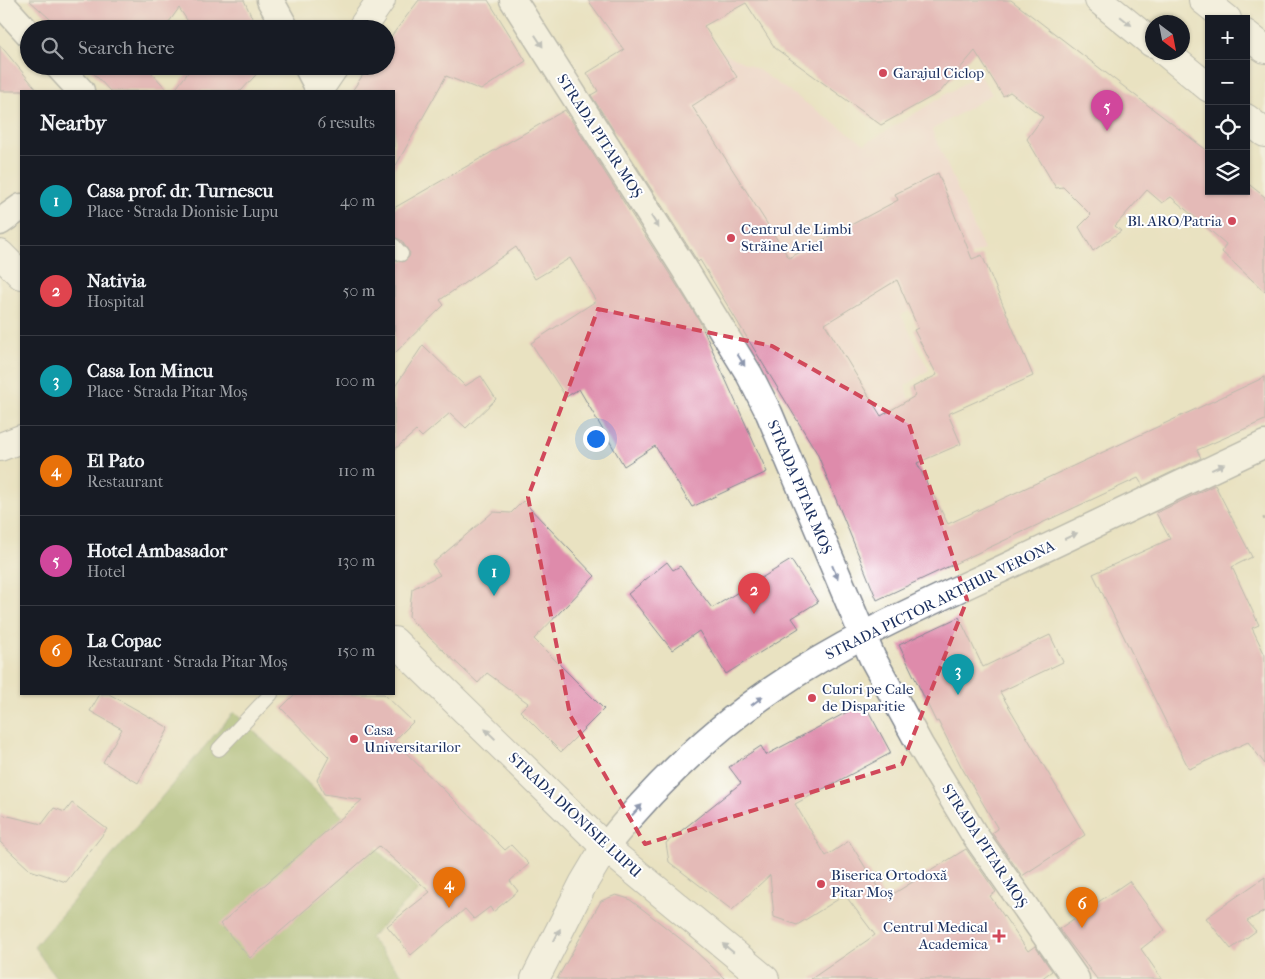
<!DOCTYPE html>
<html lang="en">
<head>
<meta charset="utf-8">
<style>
	body { margin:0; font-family:"IM FELL French Canon",serif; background:#242831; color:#f1f3f6 }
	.controls { position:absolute; right:15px; top:15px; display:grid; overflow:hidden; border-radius:0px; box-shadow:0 1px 4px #0004 }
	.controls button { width:45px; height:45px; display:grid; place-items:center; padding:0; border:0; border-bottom:1px solid #363941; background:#171b24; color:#f1f3f6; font:25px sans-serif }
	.compass { position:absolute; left:1145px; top:15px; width:45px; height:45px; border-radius:50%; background:#171b24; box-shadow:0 1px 4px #0004; rotate:148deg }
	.you { position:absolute; left:595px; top:438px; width:18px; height:18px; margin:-12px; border:4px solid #fff; border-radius:50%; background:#1a73e8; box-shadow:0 0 0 8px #1a73e833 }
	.badge { display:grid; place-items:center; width:32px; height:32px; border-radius:50%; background:#ea580c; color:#fff; font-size:16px; font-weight:700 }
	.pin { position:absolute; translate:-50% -41px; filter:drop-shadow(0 1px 2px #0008) }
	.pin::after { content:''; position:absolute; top:26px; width:18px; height:15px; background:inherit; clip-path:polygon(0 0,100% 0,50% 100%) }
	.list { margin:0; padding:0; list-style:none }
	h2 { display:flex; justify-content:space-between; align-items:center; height:65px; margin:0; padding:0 20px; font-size:21px }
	h2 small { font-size:16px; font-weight:400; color:#9ea1a6 }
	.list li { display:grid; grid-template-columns:32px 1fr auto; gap:15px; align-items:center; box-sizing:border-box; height:90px; padding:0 20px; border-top:1px solid #363941 }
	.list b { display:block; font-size:19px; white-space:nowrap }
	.list p { margin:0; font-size:16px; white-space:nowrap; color:#9ea1a6 }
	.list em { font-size:16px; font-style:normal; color:#9ea1a6 }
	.icon { flex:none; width:28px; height:28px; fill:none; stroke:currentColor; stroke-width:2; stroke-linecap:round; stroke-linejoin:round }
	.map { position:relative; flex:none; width:1265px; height:979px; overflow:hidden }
	.search { position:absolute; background:#171b24; box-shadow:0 1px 4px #0004; left:20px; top:20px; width:375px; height:55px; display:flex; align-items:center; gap:12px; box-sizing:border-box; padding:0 18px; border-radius:28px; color:#9ea1a6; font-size:19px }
	.panel { position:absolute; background:#171b24; box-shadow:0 1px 4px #0004; left:20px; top:90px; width:375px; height:605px; border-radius:0px }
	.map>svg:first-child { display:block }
	.built { fill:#f6cfd8 }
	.forest { fill:#8eac5e; stroke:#546e5e }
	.building { fill:#de8bab; fill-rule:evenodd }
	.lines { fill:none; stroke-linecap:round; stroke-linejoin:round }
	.lane-casing { stroke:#828890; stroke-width:16 }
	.street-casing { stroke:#828890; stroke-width:29 }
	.secondary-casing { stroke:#828890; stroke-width:30 }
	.primary-casing { stroke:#828890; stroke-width:30 }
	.path { stroke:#828890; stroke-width:3; stroke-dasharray:4 4; stroke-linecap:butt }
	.lane { stroke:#fff; stroke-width:14 }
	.street { stroke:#fff; stroke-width:26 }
	.secondary { stroke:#fff; stroke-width:28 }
	.primary { stroke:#fff; stroke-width:28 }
	.oneway { fill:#8d97ae }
	.marked { fill:none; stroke:#d1495b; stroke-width:4; stroke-dasharray:10 6; stroke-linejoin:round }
	.poi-dot { fill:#d1495b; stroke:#fff; stroke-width:2 }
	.labels { text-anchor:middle; stroke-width:4; stroke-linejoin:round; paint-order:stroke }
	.poi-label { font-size:15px; fill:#1b2f5e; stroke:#fff; text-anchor:start }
	.street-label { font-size:15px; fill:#1b2f5e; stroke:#fff }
</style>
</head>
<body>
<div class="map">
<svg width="1265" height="979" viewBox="0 0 1265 979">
	<rect width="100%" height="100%" fill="#fff"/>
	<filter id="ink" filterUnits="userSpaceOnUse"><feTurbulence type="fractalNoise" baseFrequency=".02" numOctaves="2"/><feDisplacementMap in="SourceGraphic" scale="10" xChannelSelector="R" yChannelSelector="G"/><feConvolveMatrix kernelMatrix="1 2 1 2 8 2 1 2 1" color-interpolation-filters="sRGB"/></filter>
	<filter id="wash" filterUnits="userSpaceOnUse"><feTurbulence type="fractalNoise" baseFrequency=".0096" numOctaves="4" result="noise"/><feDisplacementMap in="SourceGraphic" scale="20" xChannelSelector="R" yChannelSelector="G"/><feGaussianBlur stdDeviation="1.12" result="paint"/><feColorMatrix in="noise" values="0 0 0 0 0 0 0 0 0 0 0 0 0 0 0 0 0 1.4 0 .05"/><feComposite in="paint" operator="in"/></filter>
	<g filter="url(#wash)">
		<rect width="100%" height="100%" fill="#e9e2c1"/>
		<!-- built -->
		<path class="built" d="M 652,34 L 710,58 L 720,51 L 757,69 L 865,144 L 979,74 L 992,94 L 932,130 L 984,250 L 925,273 L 934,298 L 901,315 L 929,370 L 905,386 L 909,400 L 817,453 L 587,73 Z"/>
		<!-- forest -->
		<path class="forest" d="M 234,712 L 419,890 L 370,938 L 406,979 L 57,979 L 34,947 Z"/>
		<g id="blocks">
			<!-- building -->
			<g class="building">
				<path d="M 29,0 L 244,0 L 257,29 L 193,29 L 179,8 L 164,29 L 61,29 Z"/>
				<path d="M 419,0 L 488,0 L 526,61 L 481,90 L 446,76 L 394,169 L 394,91 L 352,91 L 369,66 L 386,66 L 386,43 Z"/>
				<path d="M 588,0 L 1011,0 L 1209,152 L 1209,191 L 1246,191 L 1246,182 L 1265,197 L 1265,292 L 1222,252 L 1226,244 L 1171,197 L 1162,203 L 1147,190 L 1115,226 L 1121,231 L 1093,251 L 1079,227 L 1091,215 L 1063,187 L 1056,188 L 1027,139 L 1043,117 L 1010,92 L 1003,96 L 975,51 L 940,92 L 881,125 L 775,48 L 746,3 L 704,26 L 737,77 L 692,106 L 789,258 L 898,200 L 895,194 L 938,173 L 972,259 L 982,255 L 1033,376 L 948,414 L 961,444 L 917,463 L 948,524 L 1265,377 L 1265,420 L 1197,450 L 1201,458 L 1143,486 L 1138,478 L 877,600 L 817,453 L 700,260 L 698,262 L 591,95 L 598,91 L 587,73 L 624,50 ZM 897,280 L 918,328 L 914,330 L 937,375 L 913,387 L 915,396 L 881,416 L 825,324 Z"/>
				<path d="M 0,45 L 38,91 L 0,91 Z"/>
				<path d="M 87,66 L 146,66 L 168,91 L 110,91 Z"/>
				<path d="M 193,66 L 264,66 L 241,91 L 174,91 Z"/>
				<path d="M 565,110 L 699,320 L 767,472 L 692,507 L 655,446 L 624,466 L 579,389 L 566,397 L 531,343 L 596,301 L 570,258 L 535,279 L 516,247 L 440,300 L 444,305 L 394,354 L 394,259 L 403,262 L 409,257 L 410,253 L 401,240 L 394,237 L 394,208 Z"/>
				<path d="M 423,345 L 465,386 L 481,376 L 496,399 L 466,428 L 450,413 L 422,437 L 416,431 L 394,450 L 394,388 Z"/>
				<path d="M 1215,485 L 1252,557 L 1232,567 L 1259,625 L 1252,628 L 1265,655 L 1265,764 L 1248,742 L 1189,769 L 1093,574 L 1170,539 L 1156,513 Z"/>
				<path d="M 523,501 L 595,576 L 534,639 L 604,709 L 561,752 L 520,711 L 528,703 L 487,673 L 478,683 L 413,622 L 409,616 L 412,589 L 440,575 L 432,564 L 493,512 L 511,513 Z"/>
				<path d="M 791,560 L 818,602 L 792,618 L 799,628 L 726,674 L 699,631 L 672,650 L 628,594 L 667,562 L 673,570 L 680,566 L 712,608 Z"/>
				<path d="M 959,617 L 983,667 L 1050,635 L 1063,662 L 1000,692 L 1085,835 L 1022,876 L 992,833 L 998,829 L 962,768 L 938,721 L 936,722 L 899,645 Z"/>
				<path d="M 100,694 L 109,694 L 169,728 L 138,783 L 103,762 L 122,729 L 90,711 Z"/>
				<path d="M 295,694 L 384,694 L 413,722 L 394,741 L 505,850 L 511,845 L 529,864 L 510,881 L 518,891 L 493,912 L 490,907 L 474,919 L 465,909 L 411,955 L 387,926 L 430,892 L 379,846 L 250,958 L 220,924 L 362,800 L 324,794 L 317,780 L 329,757 L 281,708 Z"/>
				<path d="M 864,703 L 891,753 L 795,804 L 826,856 L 849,841 L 885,899 L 966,849 L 996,892 L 990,896 L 1028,951 L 1035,946 L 1052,971 L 1041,979 L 811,979 L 875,935 L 845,895 L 797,925 L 774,917 L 770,875 L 732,910 L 669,862 L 666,843 L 741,783 L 729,767 L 761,746 L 766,755 Z"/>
				<path d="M 72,803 L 107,829 L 66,882 L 30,870 L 0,842 L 0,814 L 42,824 L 54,808 L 65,812 Z"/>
				<path d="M 1265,877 L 1265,911 L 1247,921 L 1256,931 L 1231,949 L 1206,918 Z"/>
				<path d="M 1129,881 L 1165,930 L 1141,949 L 1162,979 L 1097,979 L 1059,929 Z"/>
				<path d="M 616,895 L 629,899 L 645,911 L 692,948 L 725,979 L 557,979 L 601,901 Z"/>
			</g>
		</g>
	</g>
	<g filter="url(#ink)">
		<use href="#blocks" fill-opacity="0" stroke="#828890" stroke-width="1"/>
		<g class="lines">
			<!-- lane casing -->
			<g class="lane-casing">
				<g id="lane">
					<path d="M 394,246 L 401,254"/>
					<path d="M 219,749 L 271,694"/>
				</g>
			</g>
			<!-- street casing -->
			<g class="street-casing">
				<g id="street">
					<path d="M 270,0 L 286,29"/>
					<path d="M 513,0 L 684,268 L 749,374 L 769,413 L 872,657 L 920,745 L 974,834 L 1076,979"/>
					<path d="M 0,2 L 29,34"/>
					<path d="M 58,66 L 81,91"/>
					<path d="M 307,66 L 319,89"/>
					<path d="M 0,222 L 21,207"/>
					<path d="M 605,847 C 653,787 710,732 773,689 C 847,638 929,603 1010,565 C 1095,525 1180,485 1265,444"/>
				</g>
			</g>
			<!-- secondary casing -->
			<g class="secondary-casing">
				<g id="secondary">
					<path d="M 361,29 L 381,0"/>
					<path d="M 318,91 L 335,66"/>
					<path d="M 0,254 L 21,275"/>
					<path d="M 0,447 L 21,439"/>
					<path d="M 394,641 L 605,847 L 765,979"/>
					<path d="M 535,979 L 583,884 L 605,847"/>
				</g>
			</g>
			<!-- primary casing -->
			<g class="primary-casing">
				<g id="primary">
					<path d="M 1099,0 L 1152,43"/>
					<path d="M 1203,0 L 1227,19"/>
					<path d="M 1246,34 L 1265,49"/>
					<path d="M 1165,52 L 1209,88"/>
					<path d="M 1246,118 L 1265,133"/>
				</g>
			</g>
			<!-- path -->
			<path class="path" d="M 1263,519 L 1265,518"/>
			<!-- lane -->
			<use href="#lane" class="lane"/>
			<!-- street -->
			<use href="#street" class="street"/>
			<!-- secondary -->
			<use href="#secondary" class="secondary"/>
			<!-- primary -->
			<use href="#primary" class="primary"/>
		</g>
		<!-- one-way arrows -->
		<defs><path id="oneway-solid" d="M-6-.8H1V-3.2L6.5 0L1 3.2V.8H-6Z" transform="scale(1.25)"/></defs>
		<g class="oneway">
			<use href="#oneway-solid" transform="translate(1126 21) rotate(39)"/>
			<use href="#oneway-solid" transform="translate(539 41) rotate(57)"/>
			<use href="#oneway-solid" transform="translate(655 222) rotate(58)"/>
			<use href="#oneway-solid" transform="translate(741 360) rotate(58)"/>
			<use href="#oneway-solid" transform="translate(1218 467) rotate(-25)"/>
			<use href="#oneway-solid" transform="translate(1071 536) rotate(-25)"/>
			<use href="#oneway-solid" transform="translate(835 572) rotate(67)"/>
			<use href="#oneway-solid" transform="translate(757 701) rotate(-37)"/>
			<use href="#oneway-solid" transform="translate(490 734) rotate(-136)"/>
			<use href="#oneway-solid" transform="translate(637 810) rotate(-47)"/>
			<use href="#oneway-solid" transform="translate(557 935) rotate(-63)"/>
			<use href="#oneway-solid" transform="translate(728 948) rotate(-141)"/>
		</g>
	</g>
	<!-- marked area -->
	<path d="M0 0H1265V979H0ZM 598,309 L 772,346 L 909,424 L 967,600 L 902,764 L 645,844 L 570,715 L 528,497 Z" fill="#e9e2c1" fill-opacity=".55" fill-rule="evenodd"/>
	<path class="marked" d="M 598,309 L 772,346 L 909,424 L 967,600 L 902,764 L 645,844 L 570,715 L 528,497 Z"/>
	<!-- markers -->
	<g class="poi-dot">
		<circle cx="883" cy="73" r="5"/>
		<circle cx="1232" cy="221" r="5"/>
		<circle cx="731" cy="238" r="5"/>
		<circle cx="812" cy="698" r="5"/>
		<circle cx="354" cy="739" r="5"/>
		<circle cx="821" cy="884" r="5"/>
		<path d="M996.5 928.5h5v5h5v5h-5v5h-5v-5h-5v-5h5z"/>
	</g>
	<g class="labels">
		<!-- poi labels -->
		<g class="poi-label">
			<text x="893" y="78">Garajul Ciclop</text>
			<text x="1222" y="226" text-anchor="end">Bl. ARO/Patria</text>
			<text x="741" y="234">Centrul de Limbi<tspan x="741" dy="17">Străine Ariel</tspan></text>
			<text x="822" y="694">Culori pe Cale<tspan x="822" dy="17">de Disparitie</tspan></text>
			<text x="364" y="735">Casa<tspan x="364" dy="17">Universitarilor</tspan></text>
			<text x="831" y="880">Biserica Ortodoxă<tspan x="831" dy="17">Pitar Moș</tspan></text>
			<text x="988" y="932" text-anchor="end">Centrul Medical<tspan x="988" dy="17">Academica</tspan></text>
		</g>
		<!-- street labels -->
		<g class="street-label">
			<text transform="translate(600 136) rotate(57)" y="5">STRADA PITAR MOȘ</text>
			<text transform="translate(800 487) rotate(67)" y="5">STRADA PITAR MOȘ</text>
			<text transform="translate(940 600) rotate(-26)" y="5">STRADA PICTOR ARTHUR VERONA</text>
			<text transform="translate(575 815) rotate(43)" y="5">STRADA DIONISIE LUPU</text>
			<text transform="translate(985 846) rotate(57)" y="5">STRADA PITAR MOȘ</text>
		</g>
	</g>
</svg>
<div class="controls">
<button>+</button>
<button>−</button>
<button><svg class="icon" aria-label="locate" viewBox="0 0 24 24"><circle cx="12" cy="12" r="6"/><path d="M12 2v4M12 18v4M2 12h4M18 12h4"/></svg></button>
<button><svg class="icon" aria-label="layers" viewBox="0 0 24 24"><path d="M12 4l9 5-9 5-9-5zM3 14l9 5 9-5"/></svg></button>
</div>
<svg class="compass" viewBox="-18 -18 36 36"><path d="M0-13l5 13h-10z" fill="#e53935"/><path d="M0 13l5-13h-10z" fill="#9ea1a6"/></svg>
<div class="you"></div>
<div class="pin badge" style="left:494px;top:596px;background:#0f9aa8">1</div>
<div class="pin badge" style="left:754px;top:614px;background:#e0444e">2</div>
<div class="pin badge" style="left:958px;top:695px;background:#0f9aa8">3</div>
<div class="pin badge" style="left:449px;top:908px;background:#e8710a">4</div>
<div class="pin badge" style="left:1107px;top:131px;background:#d1479c">5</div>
<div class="pin badge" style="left:1082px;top:928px;background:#e8710a">6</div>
<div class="search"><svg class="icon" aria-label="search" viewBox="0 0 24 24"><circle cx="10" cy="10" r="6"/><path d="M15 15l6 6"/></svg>Search here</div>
<section class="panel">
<h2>Nearby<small>6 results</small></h2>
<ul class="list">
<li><span class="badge" style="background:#0f9aa8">1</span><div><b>Casa prof. dr. Turnescu</b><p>Place · Strada Dionisie Lupu</p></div><em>40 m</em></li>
<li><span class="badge" style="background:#e0444e">2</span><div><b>Nativia</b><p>Hospital</p></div><em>50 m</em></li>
<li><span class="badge" style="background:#0f9aa8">3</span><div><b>Casa Ion Mincu</b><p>Place · Strada Pitar Moș</p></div><em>100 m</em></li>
<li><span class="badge" style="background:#e8710a">4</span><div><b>El Pato</b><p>Restaurant</p></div><em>110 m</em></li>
<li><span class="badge" style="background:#d1479c">5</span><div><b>Hotel Ambasador</b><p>Hotel</p></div><em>130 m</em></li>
<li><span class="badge" style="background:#e8710a">6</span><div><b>La Copac</b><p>Restaurant · Strada Pitar Moș</p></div><em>150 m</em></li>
</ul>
</section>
</div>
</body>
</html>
